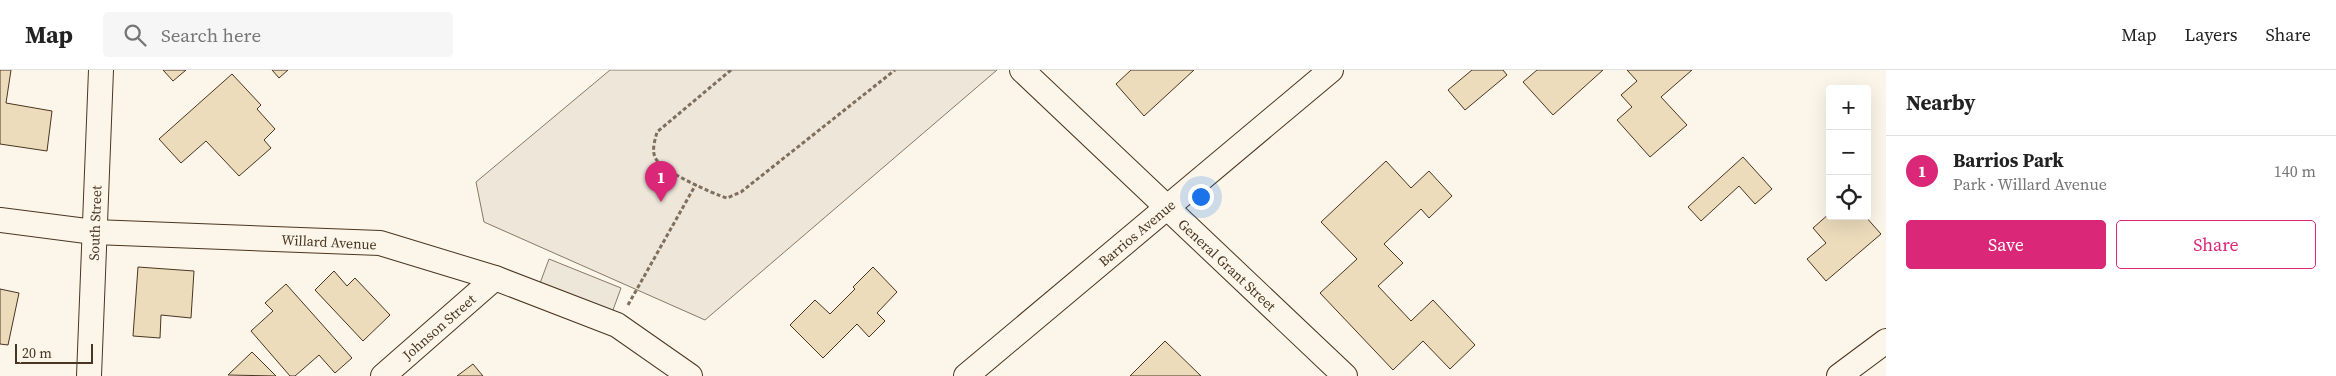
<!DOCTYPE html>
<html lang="en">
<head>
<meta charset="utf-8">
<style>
	body { margin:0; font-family:"Source Serif 4",serif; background:#f6f6f6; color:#222 }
	.controls { position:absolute; right:15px; top:15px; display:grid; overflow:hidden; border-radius:5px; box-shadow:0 5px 20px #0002 }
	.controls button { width:45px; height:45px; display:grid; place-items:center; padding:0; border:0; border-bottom:1px solid #e0e0e0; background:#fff; color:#222; font:25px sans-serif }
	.scale { position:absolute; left:15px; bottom:12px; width:78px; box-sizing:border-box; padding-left:5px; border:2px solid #4a3520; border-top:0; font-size:14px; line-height:18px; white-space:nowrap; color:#4a3520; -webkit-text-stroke:4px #fbf6e9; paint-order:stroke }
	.you { position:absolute; left:1200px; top:126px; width:18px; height:18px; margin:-12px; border:4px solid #fff; border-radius:50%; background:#1a73e8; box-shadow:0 0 0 8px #1a73e833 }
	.badge { display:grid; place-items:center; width:32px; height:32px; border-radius:50%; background:#db2777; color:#fff; font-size:16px; font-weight:700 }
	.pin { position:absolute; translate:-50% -41px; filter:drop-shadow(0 1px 2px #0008) }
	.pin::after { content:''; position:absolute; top:26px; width:18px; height:15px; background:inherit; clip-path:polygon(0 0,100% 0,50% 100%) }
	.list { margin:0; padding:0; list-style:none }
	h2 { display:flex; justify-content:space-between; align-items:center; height:65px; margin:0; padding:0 20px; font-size:21px }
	h2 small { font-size:16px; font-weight:400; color:#767676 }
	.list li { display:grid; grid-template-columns:32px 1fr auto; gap:15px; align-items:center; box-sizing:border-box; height:70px; padding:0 20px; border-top:1px solid #e0e0e0 }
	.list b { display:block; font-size:19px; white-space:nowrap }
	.list p { margin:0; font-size:16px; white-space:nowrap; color:#767676 }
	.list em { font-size:16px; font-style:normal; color:#767676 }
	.actions { display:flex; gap:10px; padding:15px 20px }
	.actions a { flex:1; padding:11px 0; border:1px solid #db2777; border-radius:5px; text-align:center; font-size:18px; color:#db2777 }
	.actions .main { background:#db2777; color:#fff }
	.icon { flex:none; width:28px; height:28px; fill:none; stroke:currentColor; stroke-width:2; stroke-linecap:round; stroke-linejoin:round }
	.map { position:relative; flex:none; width:1886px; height:306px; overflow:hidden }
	header { display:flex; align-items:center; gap:30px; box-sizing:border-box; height:70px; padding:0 25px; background:#fff; border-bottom:1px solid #e0e0e0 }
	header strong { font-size:24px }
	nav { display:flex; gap:28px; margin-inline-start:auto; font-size:18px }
	.search { width:350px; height:45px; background:#f6f6f6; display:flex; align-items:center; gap:12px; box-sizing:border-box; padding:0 18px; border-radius:5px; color:#767676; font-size:19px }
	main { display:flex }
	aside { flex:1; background:#fff }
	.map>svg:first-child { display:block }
	.green { fill:#ede6d9; stroke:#887966 }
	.parking { fill:#ede7d9; stroke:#887966 }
	.building { fill:#ecdcbc; stroke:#4a3520 }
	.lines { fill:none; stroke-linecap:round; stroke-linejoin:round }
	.street-casing { stroke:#4a3520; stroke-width:26 }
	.path { stroke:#7f6f5c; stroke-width:3; stroke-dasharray:4 2.5; stroke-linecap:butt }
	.street { stroke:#fbf6e9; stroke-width:24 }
	.labels { text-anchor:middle; stroke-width:4; stroke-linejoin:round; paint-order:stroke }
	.street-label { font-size:14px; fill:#4a3520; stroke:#fbf6e9 }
</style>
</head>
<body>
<header>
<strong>Map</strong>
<div class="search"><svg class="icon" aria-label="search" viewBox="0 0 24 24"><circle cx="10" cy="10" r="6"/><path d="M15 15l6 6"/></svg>Search here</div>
<nav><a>Map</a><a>Layers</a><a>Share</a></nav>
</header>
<main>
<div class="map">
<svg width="1886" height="306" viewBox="0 0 1886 306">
	<rect width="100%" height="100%" fill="#fbf6e9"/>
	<!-- green -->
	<path class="green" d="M 610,0 L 997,0 L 705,250 L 484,152 L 476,112 Z"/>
	<!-- parking -->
	<path class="parking" d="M 549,189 L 621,218 L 609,251 L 536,224 Z"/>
	<!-- building -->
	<g class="building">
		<path d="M 0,0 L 11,0 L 6,33 L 52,41 L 47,81 L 0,74 Z"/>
		<path d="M 163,0 L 186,0 L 173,11 Z"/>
		<path d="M 272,0 L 288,0 L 279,8 Z"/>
		<path d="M 1131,0 L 1194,0 L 1144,46 L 1116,14 Z"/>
		<path d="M 1472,0 L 1503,0 L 1507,5 L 1465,40 L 1448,20 Z"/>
		<path d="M 1537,0 L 1603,0 L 1553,45 L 1523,12 Z"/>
		<path d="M 1627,0 L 1692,0 L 1661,27 L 1687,55 L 1650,87 L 1617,50 L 1632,37 L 1621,25 L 1637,11 Z"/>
		<path d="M 232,4 L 261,35 L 257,39 L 275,59 L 264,70 L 271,78 L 239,106 L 206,71 L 181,93 L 159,69 Z"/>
		<path d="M 1743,87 L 1772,119 L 1755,134 L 1739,116 L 1701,151 L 1688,137 Z"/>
		<path d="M 1386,91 L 1411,118 L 1429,101 L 1452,126 L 1429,148 L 1421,139 L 1384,174 L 1403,193 L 1378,216 L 1411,251 L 1433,230 L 1475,275 L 1450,299 L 1423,271 L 1393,300 L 1320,223 L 1357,189 L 1321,152 Z"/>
		<path d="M 1830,143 L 1830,146 L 1865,146 L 1881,164 L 1826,211 L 1807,189 L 1826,173 L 1813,158 Z"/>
		<path d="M 138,197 L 194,201 L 191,248 L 161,245 L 160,268 L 133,266 Z"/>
		<path d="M 873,197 L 897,222 L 877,243 L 885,251 L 869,267 L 857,254 L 823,288 L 790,255 L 815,230 L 830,244 L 855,219 L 853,217 Z"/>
		<path d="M 334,201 L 347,216 L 355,208 L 390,245 L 363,271 L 315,220 Z"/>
		<path d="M 286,214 L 352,288 L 335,303 L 319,285 L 295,306 L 290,306 L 251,261 L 273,241 L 265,233 Z"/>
		<path d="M 0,219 L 19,223 L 8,275 L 0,274 Z"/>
		<path d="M 1165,271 L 1201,306 L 1130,306 Z"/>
		<path d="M 252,282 L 276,306 L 228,305 Z"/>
		<path d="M 473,294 L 483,306 L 457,306 Z"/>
	</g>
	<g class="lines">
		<!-- street casing -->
		<g class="street-casing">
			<g id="street">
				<path d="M 1022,0 L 1345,306"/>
				<path d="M 0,150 L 94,162 L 380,173 L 495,208 L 617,255 L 690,306"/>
				<path d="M 89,306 L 101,0"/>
				<path d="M 383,306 L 495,208"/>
				<path d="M 966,306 L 1331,0"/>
				<path d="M 1839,306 L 1886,271"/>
			</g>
		</g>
		<!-- path -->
		<g class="path">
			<path d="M 731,0 L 657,62 C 655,70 651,81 656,89 C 662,101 713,124 727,128 L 741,122 L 895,0"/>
			<path d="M 628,235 L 696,114"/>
		</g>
		<!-- street -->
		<use href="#street" class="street"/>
	</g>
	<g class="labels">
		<!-- street labels -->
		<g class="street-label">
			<text transform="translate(95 153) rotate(-88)" y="5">South Street</text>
			<text transform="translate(1137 163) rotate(-40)" y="5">Barrios Avenue</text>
			<text transform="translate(329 172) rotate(3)" y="5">Willard Avenue</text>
			<text transform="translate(1227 195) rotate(43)" y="5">General Grant Street</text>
			<text transform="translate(439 257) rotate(-41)" y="5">Johnson Street</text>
		</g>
	</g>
</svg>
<div class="controls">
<button>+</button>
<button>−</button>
<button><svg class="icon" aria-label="locate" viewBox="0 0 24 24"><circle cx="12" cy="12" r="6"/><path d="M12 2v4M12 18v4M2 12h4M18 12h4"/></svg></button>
</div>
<div class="scale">20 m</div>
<div class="you"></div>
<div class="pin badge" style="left:661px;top:132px">1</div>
</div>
<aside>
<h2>Nearby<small></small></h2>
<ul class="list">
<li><span class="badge">1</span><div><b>Barrios Park</b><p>Park · Willard Avenue</p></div><em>140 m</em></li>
</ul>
<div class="actions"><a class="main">Save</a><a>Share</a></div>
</aside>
</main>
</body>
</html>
